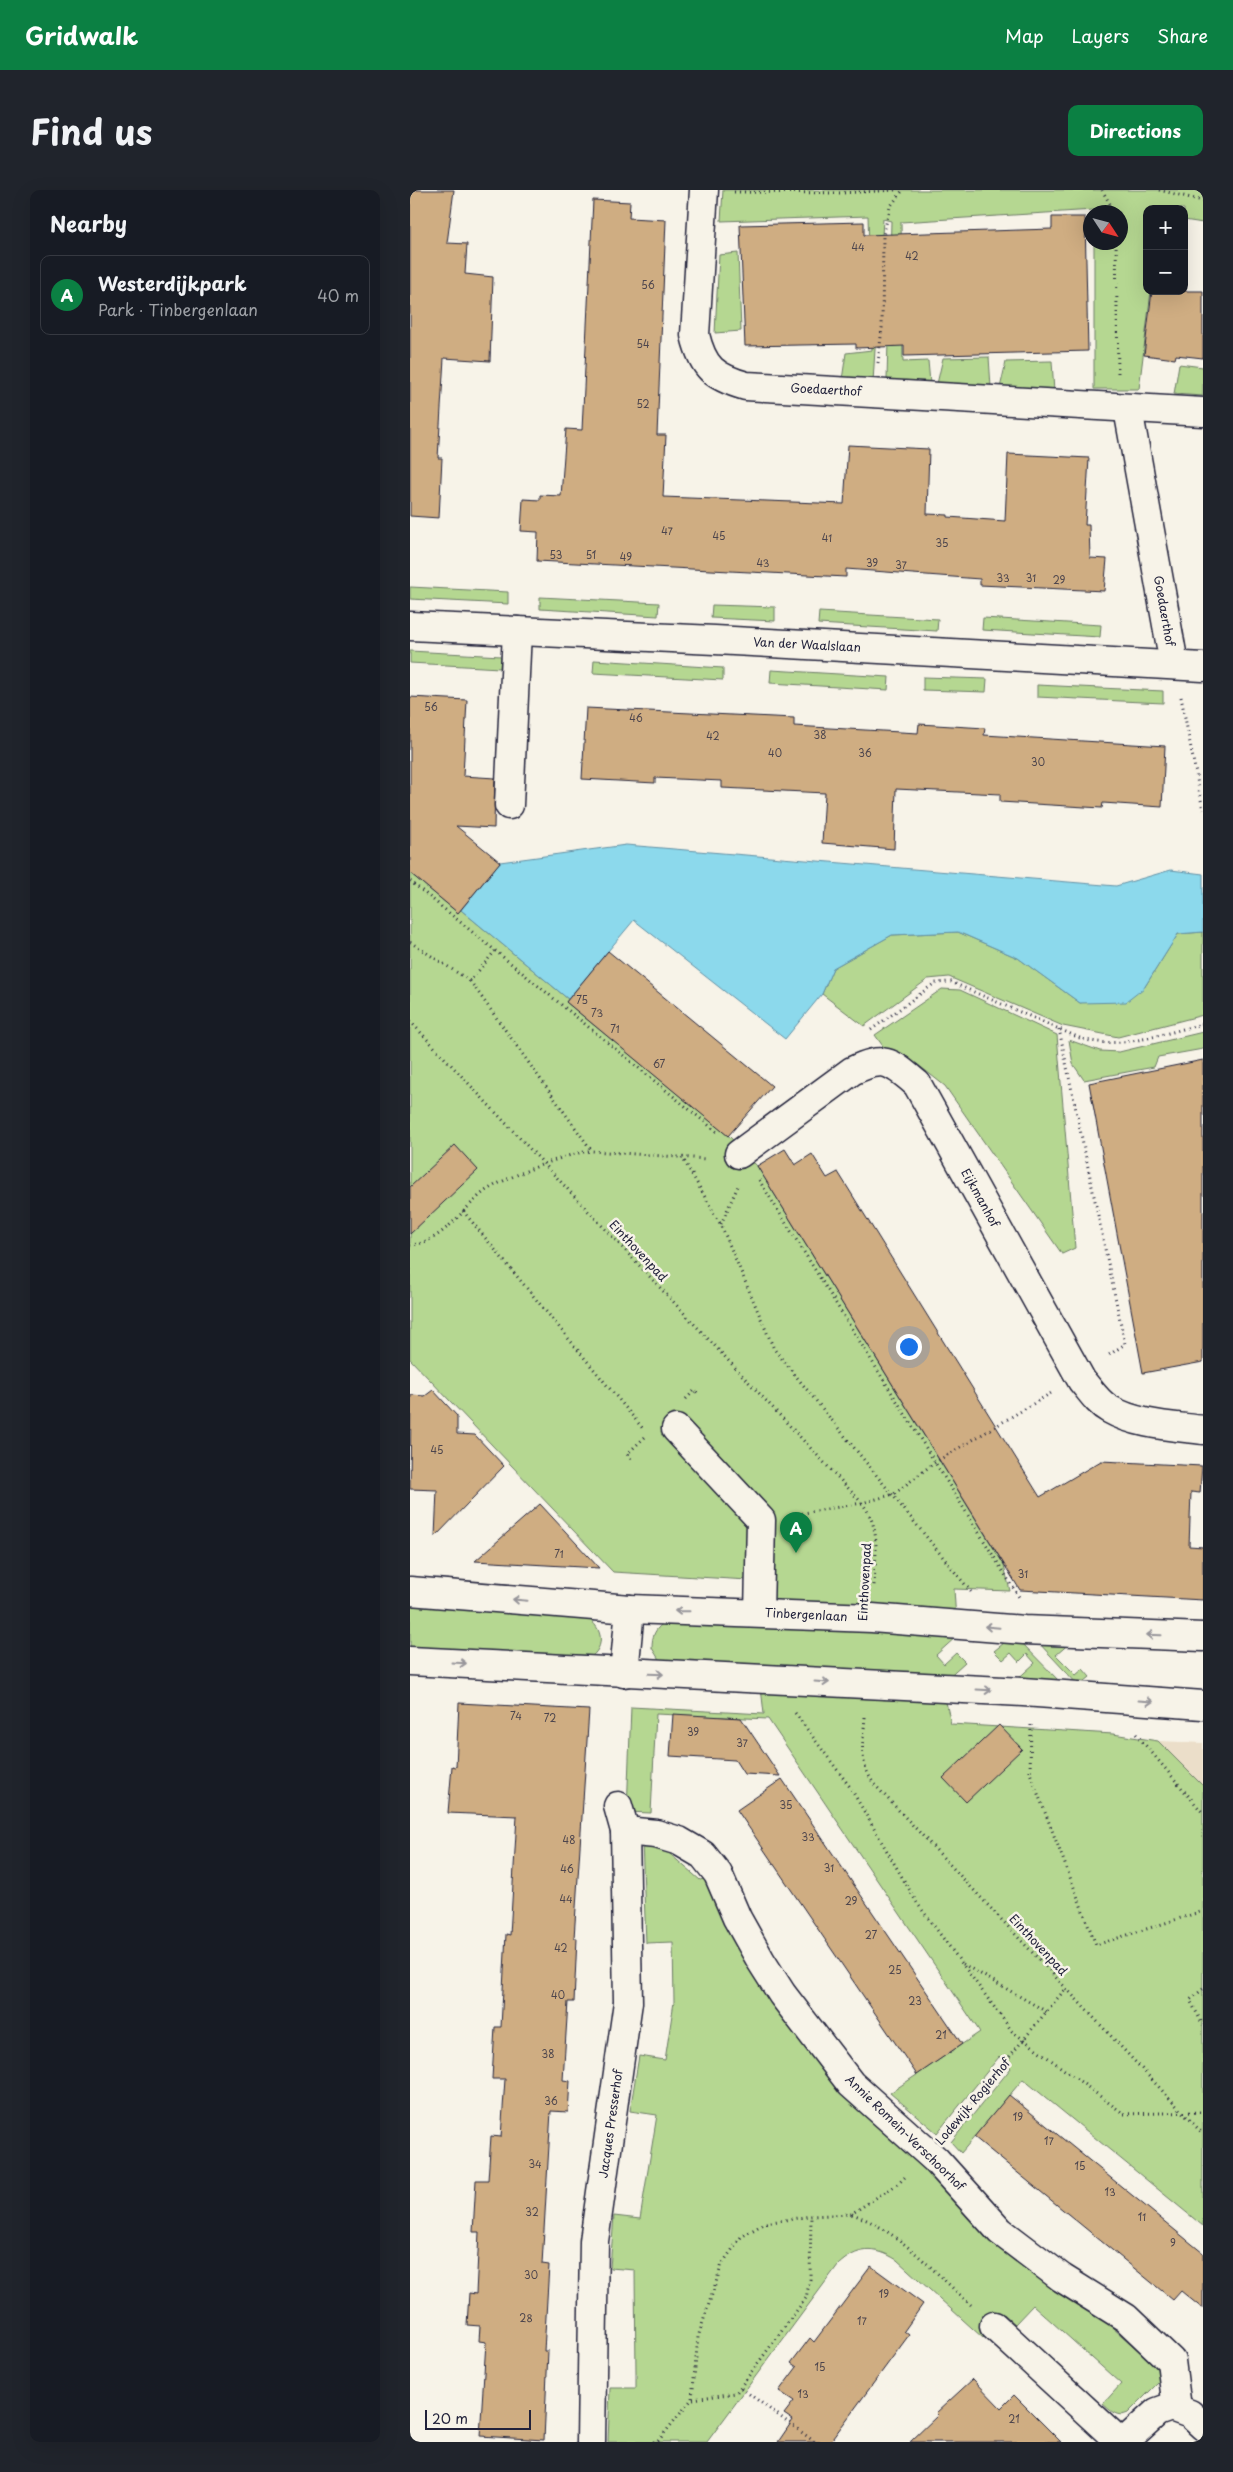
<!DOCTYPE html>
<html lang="en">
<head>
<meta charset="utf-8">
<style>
	body { margin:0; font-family:"Playpen Sans",sans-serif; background:#20242c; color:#f1f3f6 }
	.controls { position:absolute; right:15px; top:15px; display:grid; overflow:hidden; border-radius:10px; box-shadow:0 5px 20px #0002 }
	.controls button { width:45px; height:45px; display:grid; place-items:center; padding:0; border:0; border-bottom:1px solid #363941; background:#171b24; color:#f1f3f6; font:25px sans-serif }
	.compass { position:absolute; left:673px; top:15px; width:45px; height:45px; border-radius:50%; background:#171b24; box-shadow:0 5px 20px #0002; rotate:126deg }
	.scale { position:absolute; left:15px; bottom:12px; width:106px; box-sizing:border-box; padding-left:5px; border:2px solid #22223b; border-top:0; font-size:14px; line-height:18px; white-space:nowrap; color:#22223b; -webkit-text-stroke:4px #f7f3e8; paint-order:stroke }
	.you { position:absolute; left:498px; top:1156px; width:18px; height:18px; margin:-12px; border:4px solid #fff; border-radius:50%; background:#1a73e8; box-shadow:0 0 0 8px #1a73e833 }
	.badge { display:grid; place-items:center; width:32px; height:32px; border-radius:50%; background:#0b8043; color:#fff; font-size:16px; font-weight:700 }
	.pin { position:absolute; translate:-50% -41px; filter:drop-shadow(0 1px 2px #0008) }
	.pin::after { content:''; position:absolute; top:26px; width:18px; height:15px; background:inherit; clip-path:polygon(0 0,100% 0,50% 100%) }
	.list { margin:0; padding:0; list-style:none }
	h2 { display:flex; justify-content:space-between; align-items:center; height:65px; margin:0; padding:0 20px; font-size:21px }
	h2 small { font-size:16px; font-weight:400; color:#9ea1a6 }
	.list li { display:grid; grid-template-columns:32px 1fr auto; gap:15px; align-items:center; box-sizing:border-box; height:80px; margin:0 10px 10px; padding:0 10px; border:1px solid #363941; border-radius:10px }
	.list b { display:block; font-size:19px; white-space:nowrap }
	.list p { margin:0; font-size:16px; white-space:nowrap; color:#9ea1a6 }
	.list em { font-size:16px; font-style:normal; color:#9ea1a6 }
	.map { position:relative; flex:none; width:793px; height:2252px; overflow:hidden; border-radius:10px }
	header { display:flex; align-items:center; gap:30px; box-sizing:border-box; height:70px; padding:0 25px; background:#0b8043; color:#fff }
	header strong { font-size:24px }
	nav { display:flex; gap:28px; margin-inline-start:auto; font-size:18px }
	.intro { display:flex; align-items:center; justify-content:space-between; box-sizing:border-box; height:120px; padding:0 30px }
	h1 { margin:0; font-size:35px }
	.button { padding:12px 22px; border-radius:10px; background:#0b8043; color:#fff; font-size:18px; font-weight:700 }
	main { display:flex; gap:30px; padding:0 30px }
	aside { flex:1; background:#171b24; border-radius:10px; box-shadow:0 5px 20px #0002 }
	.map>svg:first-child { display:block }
	.built { fill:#ebdec9 }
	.green { fill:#b5d791; stroke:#6c7c66 }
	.water { fill:#8cd9ec; stroke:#6290a5 }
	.building { fill:#cfad82; stroke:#22223b }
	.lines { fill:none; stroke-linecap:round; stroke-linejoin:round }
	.minor-casing { stroke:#22223b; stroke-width:31 }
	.path { stroke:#22223b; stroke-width:3; stroke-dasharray:1 4; stroke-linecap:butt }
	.minor { stroke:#f7f3e8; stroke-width:28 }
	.oneway { stroke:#97959a }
	.labels { text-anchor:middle; stroke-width:5; stroke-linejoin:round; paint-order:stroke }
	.number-label { font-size:10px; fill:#4d454d }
	.street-label { font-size:12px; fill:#22223b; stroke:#f7f3e8 }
</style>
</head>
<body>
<header>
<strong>Gridwalk</strong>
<nav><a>Map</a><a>Layers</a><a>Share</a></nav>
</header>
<div class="intro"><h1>Find us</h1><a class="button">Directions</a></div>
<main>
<aside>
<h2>Nearby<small></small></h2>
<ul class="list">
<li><span class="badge">A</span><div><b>Westerdijkpark</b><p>Park · Tinbergenlaan</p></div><em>40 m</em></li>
</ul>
</aside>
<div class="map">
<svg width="793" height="2252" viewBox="0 0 793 2252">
	<rect width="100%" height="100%" fill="#f7f3e8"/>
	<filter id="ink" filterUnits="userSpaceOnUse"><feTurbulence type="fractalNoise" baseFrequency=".02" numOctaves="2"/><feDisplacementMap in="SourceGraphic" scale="10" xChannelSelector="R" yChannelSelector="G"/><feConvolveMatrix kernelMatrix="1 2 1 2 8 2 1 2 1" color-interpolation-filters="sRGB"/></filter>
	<g filter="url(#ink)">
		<!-- built -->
		<path class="built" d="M 748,1551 L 793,1553 L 793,1596 Z"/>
		<!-- green -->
		<g class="green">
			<path d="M 313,0 L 793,0 L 793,33 L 774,30 L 774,19 L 737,19 L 737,101 L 741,101 L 729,199 L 684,199 L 684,53 L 710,52 L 710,22 L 684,22 L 684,20 L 491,32 L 493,172 L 518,171 L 520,193 L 477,190 L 481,31 L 473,29 L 463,192 L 432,190 L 436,163 L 462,160 L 458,26 L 311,31 Z"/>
			<path d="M 328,63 L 331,141 L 305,143 L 309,65 Z"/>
			<path d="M 579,167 L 581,197 L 527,194 L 533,168 Z"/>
			<path d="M 642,171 L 644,202 L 590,198 L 596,172 Z"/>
			<path d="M 769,174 L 793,177 L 793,206 L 764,204 Z"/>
			<path d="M 0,397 L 98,402 L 98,414 L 0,409 Z"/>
			<path d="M 130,407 L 249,413 L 248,426 L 130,419 Z"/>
			<path d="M 302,415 L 365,417 L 365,431 L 301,428 Z"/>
			<path d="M 409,422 L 528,429 L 527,441 L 408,434 Z"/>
			<path d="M 573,428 L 691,435 L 690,447 L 572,440 Z"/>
			<path d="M 0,461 L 91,466 L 90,478 L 0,473 Z"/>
			<path d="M 184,470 L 313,478 L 313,490 L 183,483 Z"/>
			<path d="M 361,480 L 479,487 L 478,500 L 360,493 Z"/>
			<path d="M 513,487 L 577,489 L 576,502 L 513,500 Z"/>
			<path d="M 627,495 L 753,501 L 753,513 L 627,507 Z"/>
			<path d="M 0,683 L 48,723 L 51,720 L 158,809 L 156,812 L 320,947 L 347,976 L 594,1375 L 600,1401 L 544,1399 L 547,1446 L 526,1465 L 534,1474 L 546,1463 L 555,1472 L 535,1490 L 531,1490 L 541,1534 L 703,1544 L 748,1551 L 793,1596 L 793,2036 L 613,1889 L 551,1963 L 541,1952 L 601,1878 L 589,1867 L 527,1943 L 480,1903 L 570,1842 L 358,1529 L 246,1524 L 241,1623 L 217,1622 L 221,1517 L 354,1524 L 349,1480 L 250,1471 L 242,1458 C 242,1445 245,1438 257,1431 L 343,1435 L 338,1390 L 203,1382 L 0,1169 Z"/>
			<path d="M 548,742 L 608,768 L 670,813 L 734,798 L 768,744 L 793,742 L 793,825 L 708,847 L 653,836 L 539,787 L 518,789 L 454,836 L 412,804 L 423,778 L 482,745 Z"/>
			<path d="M 532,799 L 550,800 L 647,845 L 665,1058 L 652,1064 L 535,896 L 507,874 L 480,866 L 465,845 Z"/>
			<path d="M 793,842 L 793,859 L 748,867 L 744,877 L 674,890 L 663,874 L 659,850 L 690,861 L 709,862 Z"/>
			<path d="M 0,1416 L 173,1426 C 192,1434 198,1457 178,1469 L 0,1461 Z"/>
			<path d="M 599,1449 L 609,1450 L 651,1493 L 603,1493 L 625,1473 L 617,1464 L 609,1472 L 601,1463 L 593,1470 L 584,1461 Z"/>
			<path d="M 627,1451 L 661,1452 L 646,1465 L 666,1485 L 673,1479 L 680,1487 L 669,1496 Z"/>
			<path d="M 232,1651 L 264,1656 L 260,1664 L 290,1690 L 298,1688 L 506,1966 L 579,2047 L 631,2089 L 695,2131 L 745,2175 L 747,2174 L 751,2187 L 748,2193 L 718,2223 C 707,2228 701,2221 693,2214 L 711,2194 L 623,2115 L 605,2134 L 594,2124 L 573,2148 L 487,2070 C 465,2056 447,2057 428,2075 L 297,2252 L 198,2252 L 200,2198 L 226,2198 L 226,2184 L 225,2080 L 200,2078 L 204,2026 L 230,2029 L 247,1925 L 220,1921 L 229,1866 L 255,1870 L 264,1812 L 263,1752 L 236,1753 Z"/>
		</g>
		<!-- water -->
		<path class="water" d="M 216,655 L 706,696 L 761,680 L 793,684 L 793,742 L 768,744 L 734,798 L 716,812 L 670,813 L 608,768 L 548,742 L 482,745 L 423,778 L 412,804 L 375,849 L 224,730 L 158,809 L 51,720 L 90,672 Z"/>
		<!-- building -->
		<g class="building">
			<path d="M 0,0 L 44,0 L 37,53 L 57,54 L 55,84 L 83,87 L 80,171 L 34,168 L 28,268 L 32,268 L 29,328 L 0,326 Z"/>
			<path d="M 183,10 L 220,12 L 219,28 L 256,30 L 247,245 L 256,245 L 253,307 L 434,314 L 438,255 L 519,259 L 517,324 L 538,325 L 538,327 L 595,331 L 598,264 L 679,268 L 675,335 L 679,335 L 680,368 L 697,369 L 694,401 L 570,395 L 570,389 L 436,379 L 436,387 L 127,371 L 128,342 L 111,341 L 113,309 L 130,310 L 130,305 L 151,306 L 156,239 L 172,240 Z"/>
			<path d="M 642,27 L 675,27 L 678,161 L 494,166 L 494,156 L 446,158 L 446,154 L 335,156 L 330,35 L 454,32 L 454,45 L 642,39 Z"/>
			<path d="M 742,101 L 793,101 L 793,168 L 766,165 L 765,169 L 734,165 Z"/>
			<path d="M 0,507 L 57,510 L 53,586 L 85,588 L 84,638 L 46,636 L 90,672 L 48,723 L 0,683 Z"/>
			<path d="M 176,518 L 384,528 L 384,536 L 508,543 L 509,534 L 575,538 L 574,545 L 755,556 L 752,617 L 693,613 L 692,618 L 590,612 L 590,604 L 486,599 L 484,659 L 412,653 L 415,603 L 312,598 L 312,591 L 245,588 L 245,593 L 172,589 Z"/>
			<path d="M 198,761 L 362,896 L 318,946 L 156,812 Z"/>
			<path d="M 793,870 L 793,1172 L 733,1183 L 679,893 Z"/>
			<path d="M 45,955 L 68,980 L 0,1044 L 0,997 Z"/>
			<path d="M 375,959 L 385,975 L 402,964 L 417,988 L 428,982 L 630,1307 L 691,1271 L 792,1276 L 790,1303 L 781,1302 L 779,1356 L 793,1357 L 793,1410 L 610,1400 L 347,976 Z"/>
			<path d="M 23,1200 L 47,1226 L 47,1244 L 65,1245 L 94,1276 L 25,1347 L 27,1300 L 0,1299 L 1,1205 L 15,1206 Z"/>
			<path d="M 130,1314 L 155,1341 L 189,1378 L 65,1371 Z"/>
			<path d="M 49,1513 L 179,1520 L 164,1748 L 167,1748 L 164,1812 L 158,1812 L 153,1890 L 160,1891 L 158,1922 L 141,1921 L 132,2074 L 139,2075 L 134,2161 L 138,2161 L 134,2250 L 70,2246 L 76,2152 L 69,2151 L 70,2136 L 57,2135 L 59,2103 L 66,2104 L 69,2042 L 63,2042 L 66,1990 L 78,1990 L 81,1946 L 91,1947 L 95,1889 L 82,1889 L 85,1837 L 91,1837 L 96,1744 L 100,1745 L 107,1626 L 38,1623 L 42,1576 L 46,1577 Z"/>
			<path d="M 263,1524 L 331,1528 L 370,1586 L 334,1584 L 325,1570 L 260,1566 Z"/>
			<path d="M 589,1535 L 612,1559 L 556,1612 L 533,1588 Z"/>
			<path d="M 372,1589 L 552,1854 L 507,1885 L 327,1620 Z"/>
			<path d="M 599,1905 L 793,2063 L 793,2119 L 771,2101 L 763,2110 L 564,1947 Z"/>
			<path d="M 461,2076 L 513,2114 L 494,2141 L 499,2145 L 420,2252 L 368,2252 L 383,2230 L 374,2224 L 384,2211 L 369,2201 L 387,2177 L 381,2173 L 400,2148 L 404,2152 Z"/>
			<path d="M 563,2189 L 591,2218 L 604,2205 L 651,2252 L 500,2252 L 528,2225 L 526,2223 Z"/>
		</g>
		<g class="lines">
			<!-- minor casing -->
			<g class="minor-casing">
				<g id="minor">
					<path d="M 294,0 L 285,145 C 293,178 304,187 336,196 L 793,222"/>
					<path d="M 718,219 L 764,474"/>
					<path d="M 0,436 L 305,450 L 793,477"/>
					<path d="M 99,615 L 107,441"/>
					<path d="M 329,964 L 442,881 C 475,865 481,872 507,894 L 672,1191 C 680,1200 688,1213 699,1219 C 727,1235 762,1236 793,1240"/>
					<path d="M 266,1239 L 351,1330 L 349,1423"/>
					<path d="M 0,1401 L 220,1419 L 462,1428 L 614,1440 L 793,1447"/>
					<path d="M 0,1471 L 613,1502 L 793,1515"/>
					<path d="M 214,1483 L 220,1419"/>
					<path d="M 215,1641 L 246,1644 L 269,1651 L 293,1665 L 308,1684 L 327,1728 L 351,1771 L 372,1804 L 441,1894 L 526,1970 L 590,2041 L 652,2088 L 716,2128 L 761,2171 L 767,2218"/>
					<path d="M 584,2136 L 710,2252"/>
					<path d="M 181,2252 L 184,2051 L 218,1812 L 215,1641 L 208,1616"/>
					<path d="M 714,2252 L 747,2222 L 761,2217 L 780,2224 L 793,2236"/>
				</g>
			</g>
			<!-- path -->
			<g class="path">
				<path d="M 692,0 L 700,14 L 701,22"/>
				<path d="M 749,0 L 793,11"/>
				<path d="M 324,2 L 432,3 L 486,0"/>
				<path d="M 706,52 L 708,184"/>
				<path d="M 468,173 L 472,138 L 473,46 L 480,17 L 493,0"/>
				<path d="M 771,507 L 793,620"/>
				<path d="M 0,691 L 307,942"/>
				<path d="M 0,752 L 60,791 L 85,761"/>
				<path d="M 60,791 L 182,961 L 297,969"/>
				<path d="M 0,831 L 452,1313 C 472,1339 465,1365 464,1396"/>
				<path d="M 649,839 L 715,1154 L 696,1167"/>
				<path d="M 461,840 L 525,793 L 541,792 L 672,849 C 712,860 754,843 793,834"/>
				<path d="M 272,967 L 311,1035 L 364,1159 L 562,1403"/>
				<path d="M 349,990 L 609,1407"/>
				<path d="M 53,1021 L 234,1240"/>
				<path d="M 311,1034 L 328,996"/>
				<path d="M 0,1055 C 32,1053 50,1021 74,1002 C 91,989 160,962 181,961"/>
				<path d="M 276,1209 L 285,1200 L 289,1205"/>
				<path d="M 221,1269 L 217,1264 L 235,1247"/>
				<path d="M 382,1325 L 452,1313 L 484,1304 L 524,1273 L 643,1202"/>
				<path d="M 385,1523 L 440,1597 L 507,1713 L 602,1841 L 714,1924 L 793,1922"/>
				<path d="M 455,1527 C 453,1554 448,1570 464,1594 L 793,1944"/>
				<path d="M 621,1535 L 620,1583 L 686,1755 L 793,1721"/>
				<path d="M 726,1544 L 793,1623"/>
				<path d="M 553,1774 L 637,1822"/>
				<path d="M 793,1799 L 780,1810 L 793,1835"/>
				<path d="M 539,1940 L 656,1798"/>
				<path d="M 442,2024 C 489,2040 525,2083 561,2115"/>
				<path d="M 331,2198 L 405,2252"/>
				<path d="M 283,2209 L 326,2203 L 396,2108 L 400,2089 L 401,2026"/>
				<path d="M 243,2252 L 248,2251 L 282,2209 L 288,2147 L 312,2074 L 331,2047 L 355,2033 L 401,2026 L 441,2024 L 489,1993 L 497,1985"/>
			</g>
			<!-- minor -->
			<use href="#minor" class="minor"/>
		</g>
		<!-- one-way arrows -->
		<defs><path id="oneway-shaft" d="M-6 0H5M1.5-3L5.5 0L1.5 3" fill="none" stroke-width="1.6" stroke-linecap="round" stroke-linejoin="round" transform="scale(1.25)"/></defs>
		<g class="oneway">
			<use href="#oneway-shaft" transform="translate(110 1410) rotate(-175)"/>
			<use href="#oneway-shaft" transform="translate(272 1421) rotate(-179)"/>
			<use href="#oneway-shaft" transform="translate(582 1437) rotate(-175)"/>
			<use href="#oneway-shaft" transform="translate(744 1445) rotate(-178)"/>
			<use href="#oneway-shaft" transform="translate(49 1473) rotate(3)"/>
			<use href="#oneway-shaft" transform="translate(246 1484) rotate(2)"/>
			<use href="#oneway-shaft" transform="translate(412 1492) rotate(4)"/>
			<use href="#oneway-shaft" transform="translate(574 1500) rotate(3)"/>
			<use href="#oneway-shaft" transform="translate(736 1511) rotate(4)"/>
		</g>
	</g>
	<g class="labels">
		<!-- number labels -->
		<g class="number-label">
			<text x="448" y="61">44</text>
			<text x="502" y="70">42</text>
			<text x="238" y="99">56</text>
			<text x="233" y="158">54</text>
			<text x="233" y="218">52</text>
			<text x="257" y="345">47</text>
			<text x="309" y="350">45</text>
			<text x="417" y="352">41</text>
			<text x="532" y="357">35</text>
			<text x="146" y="369">53</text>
			<text x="181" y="369">51</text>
			<text x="216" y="371">49</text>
			<text x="353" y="377">43</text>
			<text x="462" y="377">39</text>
			<text x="491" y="379">37</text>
			<text x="593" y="392">33</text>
			<text x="621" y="392">31</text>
			<text x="649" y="394">29</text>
			<text x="21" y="521">56</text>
			<text x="226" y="532">46</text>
			<text x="410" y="549">38</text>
			<text x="303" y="550">42</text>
			<text x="365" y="567">40</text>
			<text x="455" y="567">36</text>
			<text x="628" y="576">30</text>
			<text x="172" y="814">75</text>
			<text x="187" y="827">73</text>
			<text x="205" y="843">71</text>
			<text x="249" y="878">67</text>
			<text x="27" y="1264">45</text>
			<text x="149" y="1368">71</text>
			<text x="613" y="1388">31</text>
			<text x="106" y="1530">74</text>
			<text x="140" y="1532">72</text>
			<text x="283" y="1546">39</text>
			<text x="332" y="1557">37</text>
			<text x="376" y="1619">35</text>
			<text x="398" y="1651">33</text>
			<text x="159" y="1654">48</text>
			<text x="419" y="1682">31</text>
			<text x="157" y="1683">46</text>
			<text x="156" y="1713">44</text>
			<text x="441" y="1715">29</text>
			<text x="461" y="1749">27</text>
			<text x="151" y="1762">42</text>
			<text x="485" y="1784">25</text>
			<text x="148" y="1809">40</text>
			<text x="505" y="1815">23</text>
			<text x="531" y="1849">21</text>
			<text x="138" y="1868">38</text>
			<text x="141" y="1915">36</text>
			<text x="608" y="1931">19</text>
			<text x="639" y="1955">17</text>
			<text x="125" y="1978">34</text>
			<text x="670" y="1980">15</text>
			<text x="700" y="2006">13</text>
			<text x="122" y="2026">32</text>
			<text x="732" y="2031">11</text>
			<text x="763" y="2057">9</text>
			<text x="121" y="2089">30</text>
			<text x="474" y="2108">19</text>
			<text x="116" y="2132">28</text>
			<text x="452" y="2135">17</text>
			<text x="410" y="2181">15</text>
			<text x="393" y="2208">13</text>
			<text x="604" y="2233">21</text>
		</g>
		<!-- street labels -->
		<g class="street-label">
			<text transform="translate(416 200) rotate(3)" y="4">Goedaerthof</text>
			<text transform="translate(754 421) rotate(80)" y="4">Goedaerthof</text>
			<text transform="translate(397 455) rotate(3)" y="4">Van der Waalslaan</text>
			<text transform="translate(570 1008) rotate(61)" y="4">Eijkmanhof</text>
			<text transform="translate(228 1061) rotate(47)" y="4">Einthovenpad</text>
			<text transform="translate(455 1392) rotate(-87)" y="4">Einthovenpad</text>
			<text transform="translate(396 1425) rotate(3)" y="4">Tinbergenlaan</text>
			<text transform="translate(628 1755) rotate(47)" y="4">Einthovenpad</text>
			<text transform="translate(563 1912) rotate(-50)" y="4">Lodewijk Rogierhof</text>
			<text transform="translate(201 1934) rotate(-82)" y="4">Jacques Presserhof</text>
			<text transform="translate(495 1943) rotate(44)" y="4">Annie Romein-Verschoorhof</text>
		</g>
	</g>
</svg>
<div class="controls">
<button>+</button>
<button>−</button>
</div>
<svg class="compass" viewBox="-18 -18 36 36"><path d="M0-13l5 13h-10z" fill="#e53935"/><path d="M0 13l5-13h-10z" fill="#9ea1a6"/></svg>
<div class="scale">20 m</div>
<div class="you"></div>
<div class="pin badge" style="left:386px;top:1363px">A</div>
</div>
</main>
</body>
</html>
